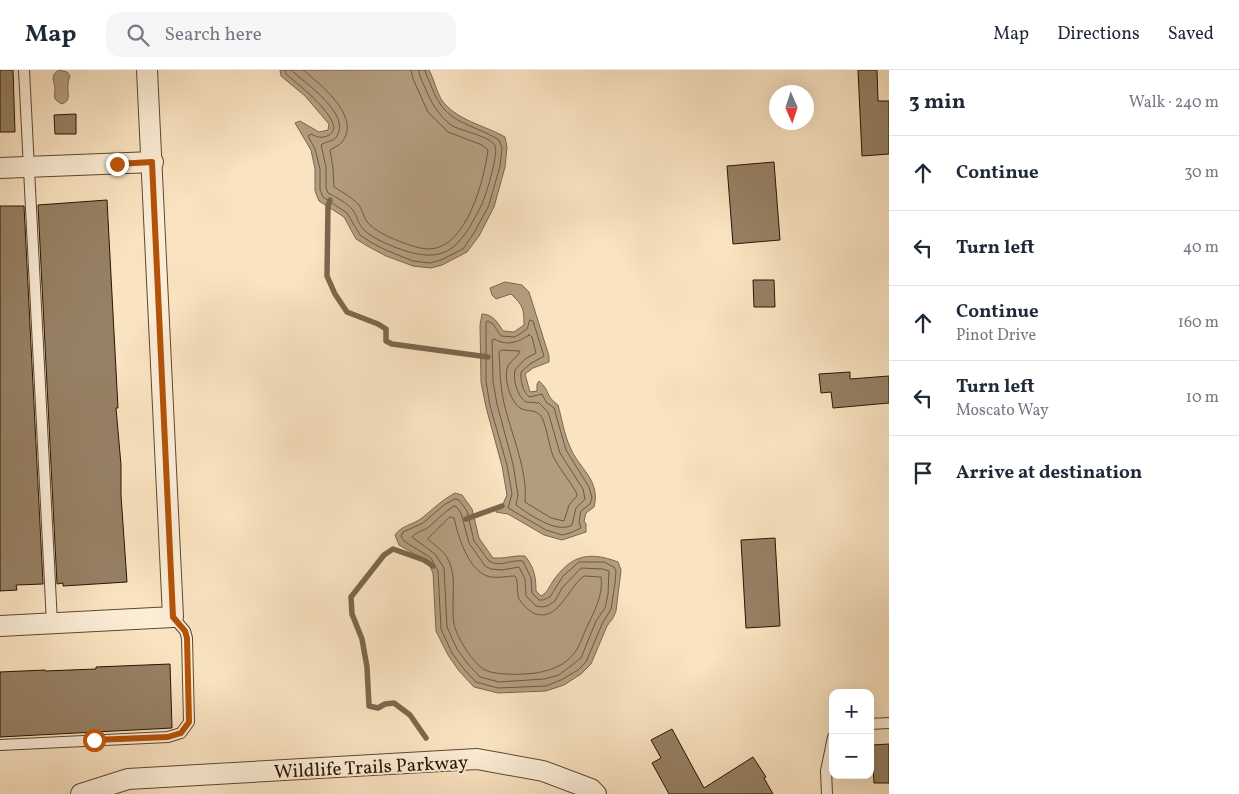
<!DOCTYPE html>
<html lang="en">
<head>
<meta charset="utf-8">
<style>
	body { margin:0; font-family:Vollkorn,serif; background:#f6f6f7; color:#1f2937 }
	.controls { position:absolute; right:15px; bottom:15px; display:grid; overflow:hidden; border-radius:10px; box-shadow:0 5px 20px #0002 }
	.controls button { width:45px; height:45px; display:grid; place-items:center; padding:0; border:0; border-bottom:1px solid #e0e1e3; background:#fff; color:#1f2937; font:25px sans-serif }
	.compass { position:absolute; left:769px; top:15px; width:45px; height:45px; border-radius:50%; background:#fff; box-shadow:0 5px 20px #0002; rotate:177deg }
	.stop { position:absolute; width:15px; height:15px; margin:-11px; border:4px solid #b45309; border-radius:50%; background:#fff }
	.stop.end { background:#b45309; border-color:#fff; box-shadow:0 1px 5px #0008 }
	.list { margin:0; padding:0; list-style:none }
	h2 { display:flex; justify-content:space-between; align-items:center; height:65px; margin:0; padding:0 20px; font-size:21px }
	h2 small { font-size:16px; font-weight:400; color:#747a83 }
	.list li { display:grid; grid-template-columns:32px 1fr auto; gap:15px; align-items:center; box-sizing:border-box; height:75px; padding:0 20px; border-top:1px solid #e0e1e3 }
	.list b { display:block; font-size:19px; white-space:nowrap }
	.list p { margin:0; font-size:16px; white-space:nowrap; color:#747a83 }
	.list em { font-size:16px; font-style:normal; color:#747a83 }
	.icon { flex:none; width:28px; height:28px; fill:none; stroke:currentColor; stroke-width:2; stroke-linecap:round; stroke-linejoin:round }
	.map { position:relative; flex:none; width:889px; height:724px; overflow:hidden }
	header { display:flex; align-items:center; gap:30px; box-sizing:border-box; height:70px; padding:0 25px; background:#fff; border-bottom:1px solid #e0e1e3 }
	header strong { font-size:24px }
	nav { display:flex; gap:28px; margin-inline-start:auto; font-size:18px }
	.search { width:350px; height:45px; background:#f6f6f7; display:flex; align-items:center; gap:12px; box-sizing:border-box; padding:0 18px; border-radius:15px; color:#747a83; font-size:19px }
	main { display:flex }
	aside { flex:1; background:#fff }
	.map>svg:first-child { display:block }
	.water { fill:#b39d7f; stroke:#7c664c }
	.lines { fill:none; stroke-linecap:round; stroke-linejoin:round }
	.shore { stroke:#6e5840; stroke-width:1 }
	.stream { stroke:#7c664c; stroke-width:5.5 }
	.building { fill:#968064; stroke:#291400 }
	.service-casing { stroke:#5d4830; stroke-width:12 }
	.minor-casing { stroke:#5d4830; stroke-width:22 }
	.service { stroke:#fcedd7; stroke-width:10 }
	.minor { stroke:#fcedd7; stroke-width:20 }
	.route { stroke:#b45309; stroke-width:6 }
	.labels { text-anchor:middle; stroke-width:4; stroke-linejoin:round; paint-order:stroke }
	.street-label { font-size:19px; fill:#291400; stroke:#fcedd7 }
</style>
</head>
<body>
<header>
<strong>Map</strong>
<div class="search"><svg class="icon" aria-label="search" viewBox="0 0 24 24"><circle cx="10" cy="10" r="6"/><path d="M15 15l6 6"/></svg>Search here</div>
<nav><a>Map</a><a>Directions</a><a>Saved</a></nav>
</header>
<main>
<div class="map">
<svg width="889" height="724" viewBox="0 0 889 724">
	<rect width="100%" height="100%" fill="#fae3c1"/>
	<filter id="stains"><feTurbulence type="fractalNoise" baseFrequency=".004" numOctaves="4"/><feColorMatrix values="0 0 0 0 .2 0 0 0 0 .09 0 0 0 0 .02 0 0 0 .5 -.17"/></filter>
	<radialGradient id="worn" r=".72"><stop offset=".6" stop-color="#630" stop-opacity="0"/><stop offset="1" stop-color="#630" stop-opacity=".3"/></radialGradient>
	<!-- water -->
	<g class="water">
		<path d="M 59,0 L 67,2 L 70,6 C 69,9 68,12 68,15 C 67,24 72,31 61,34 L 55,29 C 54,26 55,23 55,20 C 55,11 49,6 59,0 Z"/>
		<path d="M 280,0 L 429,0 C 434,9 436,20 441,29 C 455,50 484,55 505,67 L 507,77 L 505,97 L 494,137 L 479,166 L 467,182 L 442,195 L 431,198 L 413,196 L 386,186 L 369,177 L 356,169 L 344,147 L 319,131 L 315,121 L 315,99 L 311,80 L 295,53 L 300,51 L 319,62 L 328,60 L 329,54 L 305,26 L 281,6 Z"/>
		<path d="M 505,212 L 522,215 L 529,222 L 549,286 L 549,292 L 533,298 L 525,304 L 530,322 L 537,321 L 537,314 L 539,311 C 550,320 545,326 558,335 C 562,349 564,364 570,377 C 579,399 601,410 594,437 L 586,443 L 584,451 L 586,454 L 586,462 L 562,470 L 544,465 L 508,444 L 496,442 L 496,437 L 503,434 L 507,425 L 502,396 L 486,337 L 481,312 L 480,255 L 482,244 C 493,244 498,253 503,261 L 514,262 L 524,255 C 524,239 523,235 511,224 L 496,229 L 492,225 L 490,218 Z"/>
		<path d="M 455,423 L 462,425 L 472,439 L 479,468 L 493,488 C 505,489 514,485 525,486 C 534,497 536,507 536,521 L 541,526 C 548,522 549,517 553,511 C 571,485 589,481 618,492 L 621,500 L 616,541 L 613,548 L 607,556 L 591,594 L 581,604 L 564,615 L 546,621 L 498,623 L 474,617 L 459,601 L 448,585 L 436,561 L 433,503 L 428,492 L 399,475 L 395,465 C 402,455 413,455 422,448 C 433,439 442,430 455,423 Z"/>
	</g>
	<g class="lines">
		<!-- shore -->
		<g class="shore">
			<path d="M 285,0 L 286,4 C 294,11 350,54 329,65 C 322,69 317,67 311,64 L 308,66 L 315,79 L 320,99 L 320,120 L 323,127 L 347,143 L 360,165 L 372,173 L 388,181 L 413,191 L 430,193 L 441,190 L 463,179 L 474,163 L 489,135 L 500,96 L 502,78 L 499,70 C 470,52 446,55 432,18 C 430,12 426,6 425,0"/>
			<path d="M 291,0 C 305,13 351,44 337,66 C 334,72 326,71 321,75 L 326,97 L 326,118 L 328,123 C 336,127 347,133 353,140 C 357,146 358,154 364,160 C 372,168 387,174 397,178 C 445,196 459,179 480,138 C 485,130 499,83 495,76 C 491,66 460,61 451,55 C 438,45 431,32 425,18 C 423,12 419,7 419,0"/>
			<path d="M 303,0 C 320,14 362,47 342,72 C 339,76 334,77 330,80 L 333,98 L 334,117 C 342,122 353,128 359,135 C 363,141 364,150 370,155 C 379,163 393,169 404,173 C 412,176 421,179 430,179 C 467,177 484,110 488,80 L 482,75 L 448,62 L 428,42 L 413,9 L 411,0"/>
			<path d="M 530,250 L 533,251 L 544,286 L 530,294 L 521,302 C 520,309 523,324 530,327 L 542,324 L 546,332 L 554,338 L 566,380 L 589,417 L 592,428 L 590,434 L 581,441 L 579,451 L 581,458 L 570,463 L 562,465 L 546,460 L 508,438 L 512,424 L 507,395 L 490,336 L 486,311 L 486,252 L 488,251 L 493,254 L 501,266 L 515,267 L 527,259 Z"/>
			<path d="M 529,265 L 532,267 L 536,283 L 525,289 L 515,300 C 513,310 517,326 526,332 L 539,333 L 548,342 L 560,383 L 583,419 L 585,429 L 576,438 L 572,455 C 557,464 530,445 516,435 L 518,425 L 513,394 L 497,334 L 493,311 L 492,270 L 494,269 C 507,276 517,273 529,265 Z"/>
			<path d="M 502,280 L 520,281 C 518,287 511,290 508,296 C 503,307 510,331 520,338 C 527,342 536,339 541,346 C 546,353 549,376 553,386 C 559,399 569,409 576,422 L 577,426 L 569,435 L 564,451 L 551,448 L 525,432 C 528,400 511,364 504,333 C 500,316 500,299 499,282 Z"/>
			<path d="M 455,429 L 459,430 L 467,441 L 474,471 L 489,491 C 500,498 511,489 523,491 L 531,508 L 532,523 L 539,530 L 543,530 L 550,527 L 563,506 L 579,492 L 604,492 L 614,497 L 616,501 L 615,513 L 611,539 L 602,554 L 586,592 L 578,600 L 561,610 L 546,616 L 498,618 L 476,612 L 463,598 L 452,583 L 441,559 L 438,501 L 431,488 L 404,471 L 401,466 L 403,462 L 423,453 L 444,435 Z"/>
			<path d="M 454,436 L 457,437 L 461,443 L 469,473 L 485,496 L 491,499 L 502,500 L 519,497 L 525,509 L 526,526 L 536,536 L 542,537 L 547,536 L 555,531 L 562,518 L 581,498 L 603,499 L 609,501 L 608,524 L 605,538 L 596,551 L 581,588 L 559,605 L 544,609 L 499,612 L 480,607 L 468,594 L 457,579 L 447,557 L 444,498 L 435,484 L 412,467 C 416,462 423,461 429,457 C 437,450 444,442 454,436 Z"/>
			<path d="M 450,447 L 454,448 C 458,466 468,499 487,506 C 497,509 506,506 515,506 C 519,513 516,521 519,529 C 522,534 528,540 533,543 C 558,554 568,517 584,506 L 601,507 C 604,530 589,549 581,571 C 575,587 562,597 545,601 C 533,605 497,606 485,600 C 474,595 456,566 454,554 C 451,537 456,510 451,497 C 446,480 438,479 428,469 Z"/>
		</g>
		<!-- stream -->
		<g class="stream">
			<path d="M 330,130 L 328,136 L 327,206 L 335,224 L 347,242 L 378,254 L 386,259 L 386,271 L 392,274 L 488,287"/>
			<path d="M 466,449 L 502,436"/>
			<path d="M 426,668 L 410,645 L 394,633 L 385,634 L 378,638 L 369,636 L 367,597 L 362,569 L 352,544 L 351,527 L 384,485 L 393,479 L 424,490 L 433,496"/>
		</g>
	</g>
	<!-- building -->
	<g class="building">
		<path d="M 0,0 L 13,0 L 15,62 L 0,62 Z"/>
		<path d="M 858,0 L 877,0 L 878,31 L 889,31 L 889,84 L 862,86 Z"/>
		<path d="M 76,44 L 76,64 L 55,64 L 54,45 Z"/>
		<path d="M 774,92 L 780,170 L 733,174 L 727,96 Z"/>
		<path d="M 107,130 L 118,338 L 116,338 L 121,395 L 121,425 L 127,512 L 63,516 L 63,513 L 57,514 L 38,135 Z"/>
		<path d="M 0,136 L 24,136 L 43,514 L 16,515 L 17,520 L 0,521 Z"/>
		<path d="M 753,210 L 774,210 L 775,237 L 754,237 Z"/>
		<path d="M 850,302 L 850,309 L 889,306 L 889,333 L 833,338 L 831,322 L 821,323 L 819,304 Z"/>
		<path d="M 775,468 L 780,556 L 746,558 L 741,470 Z"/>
		<path d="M 170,594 L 172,658 L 0,667 L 0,602 L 45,600 L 45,601 L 96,599 L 96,597 Z"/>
		<path d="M 672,659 L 704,718 L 753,687 L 766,707 L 764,708 L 773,724 L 669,724 L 652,693 L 661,688 L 651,670 Z"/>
		<path d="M 889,674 L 889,713 L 874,713 L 872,675 Z"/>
	</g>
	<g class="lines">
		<!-- service casing -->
		<g class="service-casing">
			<g id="service">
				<path d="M 24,0 L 52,553"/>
				<path d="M 870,654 L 889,653"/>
				<path d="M 0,675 L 168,667 L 181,663 L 189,652 L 187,568 L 185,561 L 173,547"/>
				<path d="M 827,724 L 826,701 L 833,667"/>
			</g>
		</g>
		<!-- minor casing -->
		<g class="minor-casing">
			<g id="minor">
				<path d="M 0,98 L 153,92"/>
				<path d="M 0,556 L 173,547 L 147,0"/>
				<path d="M 81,724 L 128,709 L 477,689 L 543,701 L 591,719 L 596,724"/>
			</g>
		</g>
		<!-- service -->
		<use href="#service" class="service"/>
		<!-- minor -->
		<use href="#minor" class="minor"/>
	</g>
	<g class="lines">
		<!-- route -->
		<path class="route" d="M 94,670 L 168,667 L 181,663 L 189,652 L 187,568 L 185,561 L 173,547 L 152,92 L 117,94"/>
	</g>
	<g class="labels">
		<!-- street labels -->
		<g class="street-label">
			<text transform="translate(371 696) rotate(-3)" y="7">Wildlife Trails Parkway</text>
		</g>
	</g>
	<rect width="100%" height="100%" filter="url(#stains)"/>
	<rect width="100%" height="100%" fill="url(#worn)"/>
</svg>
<div class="controls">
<button>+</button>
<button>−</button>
</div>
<svg class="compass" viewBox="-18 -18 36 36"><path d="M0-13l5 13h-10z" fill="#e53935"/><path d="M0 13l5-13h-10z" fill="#747a83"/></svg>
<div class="stop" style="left:94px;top:670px"></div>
<div class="stop end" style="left:117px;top:94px"></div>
</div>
<aside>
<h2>3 min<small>Walk · 240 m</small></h2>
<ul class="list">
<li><svg class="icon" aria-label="ahead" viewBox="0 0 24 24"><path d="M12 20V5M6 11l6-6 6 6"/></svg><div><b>Continue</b></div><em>30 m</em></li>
<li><svg class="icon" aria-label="left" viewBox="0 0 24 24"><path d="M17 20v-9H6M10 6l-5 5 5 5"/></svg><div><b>Turn left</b></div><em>40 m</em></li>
<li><svg class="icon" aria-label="ahead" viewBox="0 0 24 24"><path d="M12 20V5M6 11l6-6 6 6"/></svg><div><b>Continue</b><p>Pinot Drive</p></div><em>160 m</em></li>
<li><svg class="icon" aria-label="left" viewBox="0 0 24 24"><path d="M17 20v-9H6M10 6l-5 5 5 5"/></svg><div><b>Turn left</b><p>Moscato Way</p></div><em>10 m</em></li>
<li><svg class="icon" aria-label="arrive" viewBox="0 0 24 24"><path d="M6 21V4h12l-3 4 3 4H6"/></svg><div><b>Arrive at destination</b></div></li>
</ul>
</aside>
</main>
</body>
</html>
